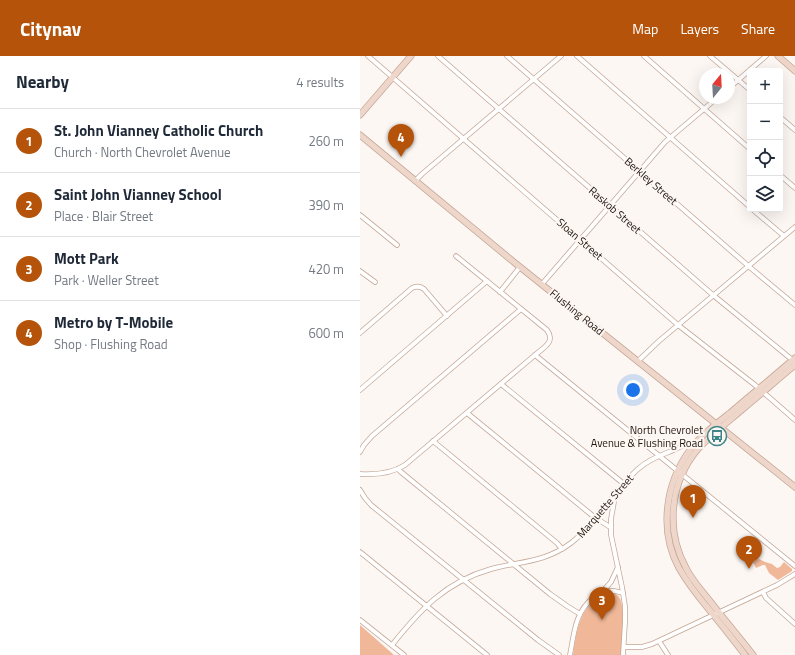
<!DOCTYPE html>
<html lang="en">
<head>
<meta charset="utf-8">
<style>
	body { margin:0; font-family:"Titillium Web",sans-serif; background:#f2f2f3; color:#1f2937 }
	.controls { position:absolute; right:12px; top:12px; display:grid; overflow:hidden; border-radius:4px; box-shadow:0 4px 16px #0002 }
	.controls button { width:36px; height:36px; display:grid; place-items:center; padding:0; border:0; border-bottom:1px solid #e0e1e3; background:#fff; color:#1f2937; font:20px sans-serif }
	.compass { position:absolute; left:339px; top:12px; width:36px; height:36px; border-radius:50%; background:#fff; box-shadow:0 4px 16px #0002; rotate:18deg }
	.you { position:absolute; left:273px; top:334px; width:14px; height:14px; margin:-10px; border:3px solid #fff; border-radius:50%; background:#1a73e8; box-shadow:0 0 0 6px #1a73e833 }
	.badge { display:grid; place-items:center; width:26px; height:26px; border-radius:50%; background:#b45309; color:#fff; font-size:13px; font-weight:700 }
	.pin { position:absolute; translate:-50% -33px; filter:drop-shadow(0 1px 2px #0008) }
	.pin::after { content:''; position:absolute; top:21px; width:14px; height:12px; background:inherit; clip-path:polygon(0 0,100% 0,50% 100%) }
	.list { margin:0; padding:0; list-style:none }
	h2 { display:flex; justify-content:space-between; align-items:center; height:52px; margin:0; padding:0 16px; font-size:17px }
	h2 small { font-size:13px; font-weight:400; color:#747a83 }
	.list li { display:grid; grid-template-columns:26px 1fr auto; gap:12px; align-items:center; box-sizing:border-box; height:64px; padding:0 16px; border-top:1px solid #e0e1e3 }
	.list b { display:block; font-size:15px; white-space:nowrap }
	.list p { margin:0; font-size:13px; white-space:nowrap; color:#747a83 }
	.list em { font-size:13px; font-style:normal; color:#747a83 }
	.icon { flex:none; width:22px; height:22px; fill:none; stroke:currentColor; stroke-width:2; stroke-linecap:round; stroke-linejoin:round }
	.map { position:relative; flex:none; width:435px; height:599px; overflow:hidden }
	header { display:flex; align-items:center; gap:24px; box-sizing:border-box; height:56px; padding:0 20px; background:#b45309; color:#fff }
	header strong { font-size:19px }
	nav { display:flex; gap:22px; margin-inline-start:auto; font-size:14px }
	main { display:flex }
	aside { flex:1; background:#fff }
	.map>svg:first-child { display:block }
	.green { fill:#f0b898 }
	.lines { fill:none; stroke-linecap:round; stroke-linejoin:round }
	.street-casing { stroke:#c5a797; stroke-width:5.5 }
	.secondary-casing { stroke:#c5a797; stroke-width:7 }
	.street { stroke:#fff; stroke-width:4 }
	.secondary { stroke:#eed7ca; stroke-width:5.5 }
	.labels { text-anchor:middle; stroke-width:4; stroke-linejoin:round; paint-order:stroke }
	.street-label { font-size:11px; fill:#1f140e; stroke:#fdf7f3 }
	.poi-label { font-size:11px; fill:#1f140e; stroke:#fdf7f3; text-anchor:end }
</style>
</head>
<body>
<header>
<strong>Citynav</strong>
<nav><a>Map</a><a>Layers</a><a>Share</a></nav>
</header>
<main>
<aside>
<h2>Nearby<small>4 results</small></h2>
<ul class="list">
<li><span class="badge">1</span><div><b>St. John Vianney Catholic Church</b><p>Church · North Chevrolet Avenue</p></div><em>260 m</em></li>
<li><span class="badge">2</span><div><b>Saint John Vianney School</b><p>Place · Blair Street</p></div><em>390 m</em></li>
<li><span class="badge">3</span><div><b>Mott Park</b><p>Park · Weller Street</p></div><em>420 m</em></li>
<li><span class="badge">4</span><div><b>Metro by T-Mobile</b><p>Shop · Flushing Road</p></div><em>600 m</em></li>
</ul>
</aside>
<div class="map">
<svg width="435" height="599" viewBox="0 0 435 599">
	<rect width="100%" height="100%" fill="#fdf7f3"/>
	<!-- green -->
	<g class="green">
		<path d="M 399,503 L 405,506 L 412,508 L 417,512 L 420,511 L 424,506 L 432,513 L 432,515 L 418,524 L 409,517 L 405,509 L 403,509 L 396,512 L 393,506 Z"/>
		<path d="M 248,537 C 251,537 255,537 257,539 C 267,545 262,588 261,599 L 213,599 C 217,573 220,547 248,537 Z"/>
		<path d="M 0,569 L 34,599 L 0,599 Z"/>
	</g>
	<g class="lines">
		<!-- street casing -->
		<g class="street-casing">
			<g id="street">
				<path d="M 8,0 L 318,269 L 395,329 L 435,364"/>
				<path d="M 78,0 L 353,239 L 435,306"/>
				<path d="M 147,0 L 393,214 L 435,249"/>
				<path d="M 217,0 L 390,151"/>
				<path d="M 284,0 L 390,93"/>
				<path d="M 350,0 L 390,34"/>
				<path d="M 369,32 L 406,0"/>
				<path d="M 420,61 L 435,74"/>
				<path d="M 420,119 L 435,132"/>
				<path d="M 55,125 L 62,118 L 201,0"/>
				<path d="M 392,153 L 424,180"/>
				<path d="M 0,159 L 37,189"/>
				<path d="M 0,215 L 15,226"/>
				<path d="M 182,228 L 305,86 L 357,42"/>
				<path d="M 140,236 L 160,211"/>
				<path d="M 0,277 L 52,232 C 56,230 60,230 64,233 L 87,260"/>
				<path d="M 175,299 L 435,510"/>
				<path d="M 278,305 L 299,285 L 435,171"/>
				<path d="M 141,328 L 264,428"/>
				<path d="M 0,334 L 127,225"/>
				<path d="M 107,357 L 233,460 L 242,466 L 250,471"/>
				<path d="M 73,385 L 197,487 L 202,493"/>
				<path d="M 0,396 L 4,389 L 12,380 L 161,253"/>
				<path d="M 38,413 L 41,416 L 190,538 L 207,550 L 220,558"/>
				<path d="M 0,418 C 16,419 31,418 45,409 L 175,299 C 183,292 196,286 187,274 L 96,200"/>
				<path d="M 0,434 L 5,442 L 11,449 L 178,584 L 199,599"/>
				<path d="M 252,442 L 254,446 L 251,463 L 251,479 L 262,531 L 265,550 L 265,566 L 263,599"/>
				<path d="M 0,496 L 127,599"/>
				<path d="M 242,536 L 251,526 L 258,511"/>
				<path d="M 403,536 L 406,542 L 435,568"/>
				<path d="M 0,564 L 44,599"/>
				<path d="M 299,585 L 308,599"/>
				<path d="M 32,589 C 60,554 85,526 131,513 C 160,505 184,507 211,487 C 228,474 242,456 255,438 C 262,430 269,421 278,413 C 287,405 298,400 309,396 C 316,393 324,388 332,387 L 336,390"/>
				<path d="M 264,591 L 282,591 L 292,588 L 417,529 L 435,518"/>
				<path d="M 210,599 C 214,578 215,556 233,542 C 238,539 242,536 247,535 C 253,534 258,536 263,537"/>
			</g>
		</g>
		<!-- secondary casing -->
		<g class="secondary-casing">
			<g id="secondary">
				<path d="M 418,0 L 435,15"/>
				<path d="M 0,59 L 51,0"/>
				<path d="M 0,79 L 155,207 L 435,431"/>
				<path d="M 385,599 C 373,583 360,567 347,551 C 337,539 327,526 319,512 C 299,475 305,428 330,394 C 340,380 356,368 370,357 C 391,339 413,321 435,302"/>
				<path d="M 393,599 C 380,582 366,566 353,549 C 344,537 333,526 326,512 C 305,474 310,426 338,393 C 352,378 369,365 384,352 C 401,338 418,323 435,309"/>
			</g>
		</g>
		<!-- street -->
		<use href="#street" class="street"/>
		<!-- secondary -->
		<use href="#secondary" class="secondary"/>
	</g>
	<!-- icons -->
	<defs>
		<g id="bus-ring" transform="scale(1)"><circle r="9.5" fill="#fdf7f3" stroke="#3d8589" stroke-width="1.5"/><path d="M-5-6H5V4H4V6H2V4H-2V6H-4V4H-5ZM-3.5-4V0h7V-4ZM-3.5 1.2v1.5H-2V1.2ZM2 1.2v1.5H3.5V1.2Z" fill="#3d8589"/></g>
	</defs>
	<g fill-rule="evenodd">
		<use href="#bus-ring" x="357" y="380"/>
	</g>
	<g class="labels">
		<!-- street labels -->
		<g class="street-label">
			<text transform="translate(291 125) rotate(41)" y="4">Berkley Street</text>
			<text transform="translate(255 154) rotate(41)" y="4">Raskob Street</text>
			<text transform="translate(220 183) rotate(41)" y="4">Sloan Street</text>
			<text transform="translate(217 256) rotate(39)" y="4">Flushing Road</text>
			<text transform="translate(245 450) rotate(-49)" y="4">Marquette Street</text>
		</g>
		<!-- poi labels -->
		<g class="poi-label">
			<text x="343" y="378">North Chevrolet<tspan x="343" dy="13">Avenue &amp; Flushing Road</tspan></text>
		</g>
	</g>
</svg>
<div class="controls">
<button>+</button>
<button>−</button>
<button><svg class="icon" aria-label="locate" viewBox="0 0 24 24"><circle cx="12" cy="12" r="6"/><path d="M12 2v4M12 18v4M2 12h4M18 12h4"/></svg></button>
<button><svg class="icon" aria-label="layers" viewBox="0 0 24 24"><path d="M12 4l9 5-9 5-9-5zM3 14l9 5 9-5"/></svg></button>
</div>
<svg class="compass" viewBox="-18 -18 36 36"><path d="M0-13l5 13h-10z" fill="#e53935"/><path d="M0 13l5-13h-10z" fill="#747a83"/></svg>
<div class="you"></div>
<div class="pin badge" style="left:333px;top:462px">1</div>
<div class="pin badge" style="left:389px;top:513px">2</div>
<div class="pin badge" style="left:242px;top:564px">3</div>
<div class="pin badge" style="left:41px;top:101px">4</div>
</div>
</main>
</body>
</html>
